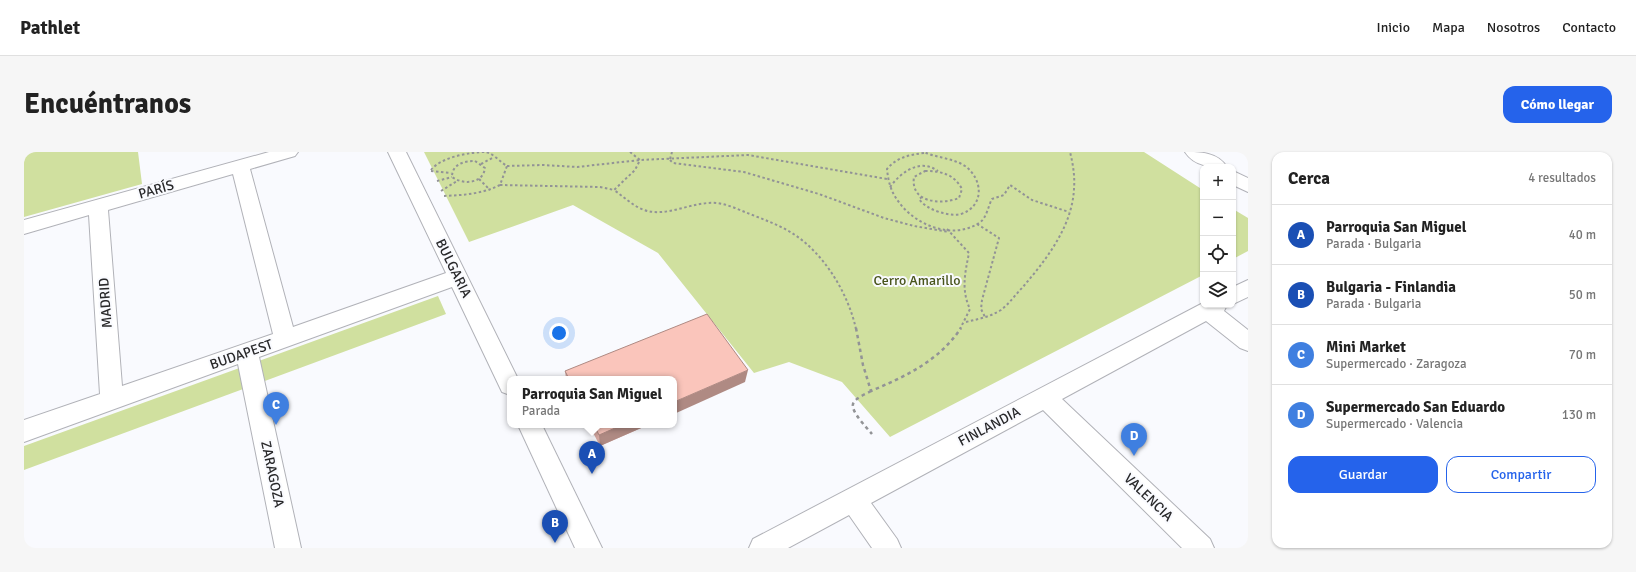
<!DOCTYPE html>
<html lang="es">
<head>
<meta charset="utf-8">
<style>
	body { margin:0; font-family:Signika,sans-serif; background:#f6f6f6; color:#222 }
	.controls { position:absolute; right:12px; top:12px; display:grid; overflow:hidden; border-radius:8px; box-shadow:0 1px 3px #0004 }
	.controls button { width:36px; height:36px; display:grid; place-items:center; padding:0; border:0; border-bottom:1px solid #e0e0e0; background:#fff; color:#222; font:20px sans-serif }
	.you { position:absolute; left:535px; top:181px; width:14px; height:14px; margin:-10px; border:3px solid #fff; border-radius:50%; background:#1a73e8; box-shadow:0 0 0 6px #1a73e833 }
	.badge { display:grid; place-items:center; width:26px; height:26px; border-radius:50%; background:#2563eb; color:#fff; font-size:13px; font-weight:700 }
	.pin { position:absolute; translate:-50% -33px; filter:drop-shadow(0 1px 2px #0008) }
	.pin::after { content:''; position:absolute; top:21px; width:14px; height:12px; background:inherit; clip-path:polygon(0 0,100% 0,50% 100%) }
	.popup { position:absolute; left:483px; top:224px; width:170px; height:52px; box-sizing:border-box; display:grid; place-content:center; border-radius:8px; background:#fff; filter:drop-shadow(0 1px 3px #0005); font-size:13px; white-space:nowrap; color:#767676 }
	.popup b { font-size:15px; color:#222 }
	.popup::after { content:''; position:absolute; left:50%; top:100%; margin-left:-8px; border:8px solid transparent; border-top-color:#fff }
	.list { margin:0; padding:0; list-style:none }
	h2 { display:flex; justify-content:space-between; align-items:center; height:52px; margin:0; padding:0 16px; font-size:17px }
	h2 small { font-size:13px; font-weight:400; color:#767676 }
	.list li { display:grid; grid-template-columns:26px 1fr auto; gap:12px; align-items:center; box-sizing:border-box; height:60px; padding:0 16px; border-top:1px solid #e0e0e0 }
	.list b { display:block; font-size:15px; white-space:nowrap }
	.list p { margin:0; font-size:13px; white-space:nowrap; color:#767676 }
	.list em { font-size:13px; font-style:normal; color:#767676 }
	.actions { display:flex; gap:8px; padding:12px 16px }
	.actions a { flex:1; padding:9px 0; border:1px solid #2563eb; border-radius:12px; text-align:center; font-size:14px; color:#2563eb }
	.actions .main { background:#2563eb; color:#fff }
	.icon { flex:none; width:22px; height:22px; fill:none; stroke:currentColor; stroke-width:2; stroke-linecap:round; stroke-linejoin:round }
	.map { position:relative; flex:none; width:1224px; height:396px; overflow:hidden; border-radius:12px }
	header { display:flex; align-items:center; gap:24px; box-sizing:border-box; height:56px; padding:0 20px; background:#fff; border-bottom:1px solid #e0e0e0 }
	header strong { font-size:19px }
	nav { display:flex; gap:22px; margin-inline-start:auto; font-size:14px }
	.intro { display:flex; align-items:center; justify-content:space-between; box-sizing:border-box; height:96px; padding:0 24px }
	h1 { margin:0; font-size:28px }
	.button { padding:10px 18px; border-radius:12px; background:#2563eb; color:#fff; font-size:14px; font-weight:700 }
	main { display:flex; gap:24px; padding:0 24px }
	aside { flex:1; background:#fff; border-radius:12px; box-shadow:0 1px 3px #0004 }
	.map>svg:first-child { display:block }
	.green { fill:#d0e09f }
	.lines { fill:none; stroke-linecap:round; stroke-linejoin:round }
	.minor-casing { stroke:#b1b2b8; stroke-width:2 }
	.path-far1 { stroke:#929396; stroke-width:2; stroke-dasharray:2.5 2.5; stroke-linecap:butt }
	.path { stroke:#929396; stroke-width:2.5; stroke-dasharray:3.5 3.5; stroke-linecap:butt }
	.minor { fill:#fff; fill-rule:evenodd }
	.wall { fill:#d7a9a1 }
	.shaded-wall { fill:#af8a83 }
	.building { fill:#fac5bb; stroke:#af8a83 }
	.labels { text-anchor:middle; stroke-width:4; stroke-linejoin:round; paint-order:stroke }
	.street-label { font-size:14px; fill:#28282a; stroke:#f9fafe }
	.park-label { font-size:14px; fill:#48541b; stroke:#f9fafe }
</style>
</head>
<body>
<header>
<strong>Pathlet</strong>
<nav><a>Inicio</a><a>Mapa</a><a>Nosotros</a><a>Contacto</a></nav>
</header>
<div class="intro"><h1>Encuéntranos</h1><a class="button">Cómo llegar</a></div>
<main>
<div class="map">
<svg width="1224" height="396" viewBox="0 0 1224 396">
	<rect width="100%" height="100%" fill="#f9fafe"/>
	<!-- green -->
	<g class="green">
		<path d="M 0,0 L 114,0 L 118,32 L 0,65 Z"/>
		<path d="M 400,0 L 1120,0 L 1179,38 L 1179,123 L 866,285 L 818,230 L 765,210 L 730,221 L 634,101 L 549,53 L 445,90 Z"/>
		<path d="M 1209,57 L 1224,66 L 1224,99 L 1209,107 Z"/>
		<path d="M 414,144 L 422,162 L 0,318 L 0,294 Z"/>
	</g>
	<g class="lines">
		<!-- minor casing -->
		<g class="minor-casing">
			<g id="minor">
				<path d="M 245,0 L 274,0 L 271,4 L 226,17 L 269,175 L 422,121 L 364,0 L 382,0 L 494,227 L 486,227 L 486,243 L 478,240 L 428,135 L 235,205 L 277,396 L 251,396 L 214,212 L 0,290 L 0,268 L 76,242 L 65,63 L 0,82 L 0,68 ZM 209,22 L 249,182 L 98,234 L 84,58 Z"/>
				<path d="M 1161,0 C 1177,0 1193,0 1203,15 C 1187,15 1171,15 1161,0 Z"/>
				<path d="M 1209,19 L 1224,26 L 1224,40 L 1209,33 Z"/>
				<path d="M 1224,128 L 1224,145 L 1209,152 L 1209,135 Z"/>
				<path d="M 1179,151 L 1179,153 L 1203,153 L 1200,159 L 1224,178 L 1224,199 L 1216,196 L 1182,169 L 1038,247 L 1186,387 L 1190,396 L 1158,396 L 1019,258 L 847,351 L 873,387 L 877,396 L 848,396 L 825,363 L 764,396 L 725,396 L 729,387 Z"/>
				<path d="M 494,273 L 518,273 L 578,396 L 551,396 Z"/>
			</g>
		</g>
		<!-- path-far1 -->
		<g class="path-far1">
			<path d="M 606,0 L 616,8 L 611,18 L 590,38 C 600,45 609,54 620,58 C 643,66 668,49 692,51 C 704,52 715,58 726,62 C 741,68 755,73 768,81 C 800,101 824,141 832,177"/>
			<path d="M 900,1 C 885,3 873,5 863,17 C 864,27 866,37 872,46 C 888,72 927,89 955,71 C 963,66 964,54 968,47 L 980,43 L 986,33 L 1008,48 L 1045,60"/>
			<path d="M 646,7 L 648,0"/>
			<path d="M 646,8 L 649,11 L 720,20 L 795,42 L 860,66 L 890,74 L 925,80"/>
			<path d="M 451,9 L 461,16 C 459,32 439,33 428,25 C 428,12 440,9 451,9 Z"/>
			<path d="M 457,12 L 470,5"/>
			<path d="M 483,14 L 519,13 L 553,15 L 616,8 L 724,3 L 863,27"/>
			<path d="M 407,18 C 417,5 446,0 462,0 C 470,2 476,10 483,14 L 476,33 C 458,42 440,43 420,44"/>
			<path d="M 407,19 L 427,21"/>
			<path d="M 901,19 C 917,19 930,22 938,37 L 935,46 C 917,53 886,51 890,25 Z"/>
			<path d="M 455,27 L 466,38"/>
			<path d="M 413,29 L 428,25"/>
			<path d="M 476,33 L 576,35 L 590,38"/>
			<path d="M 866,35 C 877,20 896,6 914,19"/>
			<path d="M 417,39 L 433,29"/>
			<path d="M 898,45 L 895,47 C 900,54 907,57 915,60 C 922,62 930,64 937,62 C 961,54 959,27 941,14 C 929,6 913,6 900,0"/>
			<path d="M 953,72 L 975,86 L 958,148 L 957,157 L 961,165"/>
			<path d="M 923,77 L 945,101 C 941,121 937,138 946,157 L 936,177"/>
			<path d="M 942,170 C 954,167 966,165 977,158 C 985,152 991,143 998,136 C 1022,108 1048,75 1050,37 C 1051,24 1049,12 1046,0"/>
		</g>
		<!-- path -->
		<g class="path">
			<path d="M 832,176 L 839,213 L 847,239 C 882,224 915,209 937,176"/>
			<path d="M 847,239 C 842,242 831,246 829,252 C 827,260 843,276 848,282"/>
		</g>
		<!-- minor -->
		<use href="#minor" class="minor"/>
	</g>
	<!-- wall -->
	<g class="wall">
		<path d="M 541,219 L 721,230 L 650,227 L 542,227 Z"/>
		<path d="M 565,273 L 624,273 L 576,294 Z"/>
	</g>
	<!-- shaded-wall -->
	<g class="shaded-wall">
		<path d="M 724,218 L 721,230 L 650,262 L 650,250 Z"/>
		<path d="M 598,273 L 624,273 L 576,294 L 575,283 Z"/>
	</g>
	<!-- building -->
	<g class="building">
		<path d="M 683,162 L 724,218 L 650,250 L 650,227 L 545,227 L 541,219 Z"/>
		<path d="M 570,273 L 598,273 L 575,283 Z"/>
	</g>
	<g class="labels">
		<!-- street labels -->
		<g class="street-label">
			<text transform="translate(132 37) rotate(-16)" y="5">PARÍS</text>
			<text transform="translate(430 116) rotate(64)" y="5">BULGARIA</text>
			<text transform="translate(81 151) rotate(-94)" y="5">MADRID</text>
			<text transform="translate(217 202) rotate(-19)" y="5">BUDAPEST</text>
			<text transform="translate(965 274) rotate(-28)" y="5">FINLANDIA</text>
			<text transform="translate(249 322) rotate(78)" y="5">ZARAGOZA</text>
			<text transform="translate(1125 345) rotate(44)" y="5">VALENCIA</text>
		</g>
		<!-- park labels -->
		<g class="park-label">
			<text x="893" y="133">Cerro Amarillo</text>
		</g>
	</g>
</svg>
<div class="controls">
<button>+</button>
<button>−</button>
<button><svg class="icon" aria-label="locate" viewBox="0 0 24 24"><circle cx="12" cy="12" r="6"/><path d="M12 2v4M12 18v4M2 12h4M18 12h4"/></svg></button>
<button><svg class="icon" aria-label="layers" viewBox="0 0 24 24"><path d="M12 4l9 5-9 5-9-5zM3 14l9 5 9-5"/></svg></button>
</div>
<div class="you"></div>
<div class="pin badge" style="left:568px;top:322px;background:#1a4fb4">A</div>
<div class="popup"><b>Parroquia San Miguel</b>Parada</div>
<div class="pin badge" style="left:531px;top:391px;background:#1a4fb4">B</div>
<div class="pin badge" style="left:252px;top:273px;background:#3f7fe0">C</div>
<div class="pin badge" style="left:1110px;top:304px;background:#3f7fe0">D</div>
</div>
<aside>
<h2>Cerca<small>4 resultados</small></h2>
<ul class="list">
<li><span class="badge" style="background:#1a4fb4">A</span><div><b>Parroquia San Miguel</b><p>Parada · Bulgaria</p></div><em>40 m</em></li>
<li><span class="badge" style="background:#1a4fb4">B</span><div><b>Bulgaria - Finlandia</b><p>Parada · Bulgaria</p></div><em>50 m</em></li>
<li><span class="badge" style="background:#3f7fe0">C</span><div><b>Mini Market</b><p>Supermercado · Zaragoza</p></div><em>70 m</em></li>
<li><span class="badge" style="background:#3f7fe0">D</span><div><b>Supermercado San Eduardo</b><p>Supermercado · Valencia</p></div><em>130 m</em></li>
</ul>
<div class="actions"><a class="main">Guardar</a><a>Compartir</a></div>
</aside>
</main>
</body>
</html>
